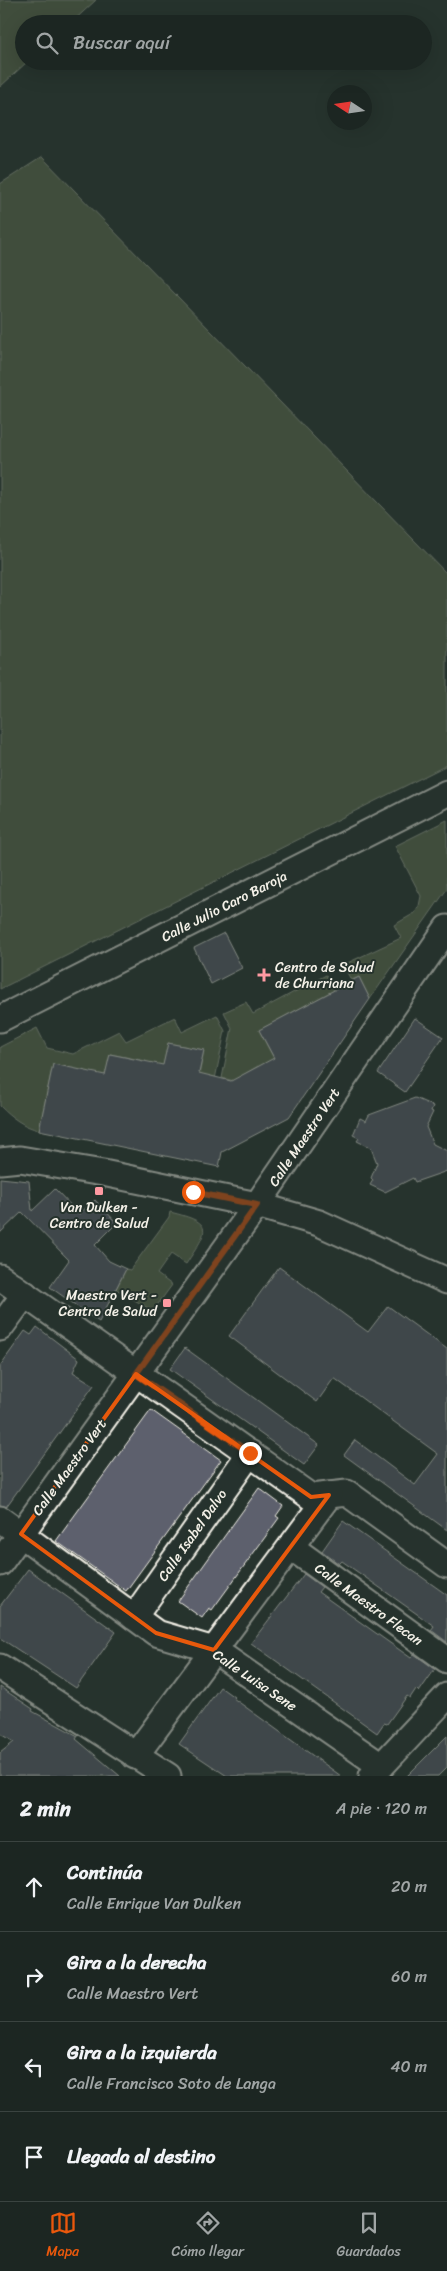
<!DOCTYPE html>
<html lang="es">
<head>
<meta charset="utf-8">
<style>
	body { margin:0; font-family:Sriracha,sans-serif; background:#29322f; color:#f1f3f6 }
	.compass { position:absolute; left:327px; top:85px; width:45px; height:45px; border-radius:50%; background:#1c2622; box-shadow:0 5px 20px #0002; rotate:282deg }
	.stop { position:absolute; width:15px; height:15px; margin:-11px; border:4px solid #ea580c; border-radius:50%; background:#fff }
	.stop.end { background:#ea580c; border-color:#fff; box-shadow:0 1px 5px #0008 }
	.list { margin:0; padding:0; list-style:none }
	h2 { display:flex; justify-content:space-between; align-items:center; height:65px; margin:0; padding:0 20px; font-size:21px }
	h2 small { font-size:16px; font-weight:400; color:#a0a5a5 }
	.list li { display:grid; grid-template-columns:32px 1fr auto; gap:15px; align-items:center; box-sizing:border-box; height:90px; padding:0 20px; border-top:1px solid #3a4340 }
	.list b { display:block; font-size:19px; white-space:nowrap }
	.list p { margin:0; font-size:16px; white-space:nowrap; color:#a0a5a5 }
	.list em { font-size:16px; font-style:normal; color:#a0a5a5 }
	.icon { flex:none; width:28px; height:28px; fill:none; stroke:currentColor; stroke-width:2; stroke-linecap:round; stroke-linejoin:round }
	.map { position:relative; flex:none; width:447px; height:1776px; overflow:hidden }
	.search { position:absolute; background:#1c2622; box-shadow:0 5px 20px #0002; left:15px; right:15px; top:15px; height:55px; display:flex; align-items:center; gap:12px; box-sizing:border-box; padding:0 18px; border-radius:28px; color:#a0a5a5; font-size:19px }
	.sheet { height:425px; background:#1c2622 }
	nav { display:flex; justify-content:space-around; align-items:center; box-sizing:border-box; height:70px; border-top:1px solid #3a4340; background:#1c2622; font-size:14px; color:#a0a5a5 }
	nav a { display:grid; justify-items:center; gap:2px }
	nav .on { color:#ea580c }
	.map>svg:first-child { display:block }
	.green { fill:#616e50; stroke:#aab09c }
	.building { fill:#5d606d; stroke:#f4f1e8 }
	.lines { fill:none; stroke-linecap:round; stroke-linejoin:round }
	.minor-casing { stroke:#f4f1e8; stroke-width:29 }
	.minor { stroke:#26332d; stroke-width:25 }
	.route { stroke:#ea580c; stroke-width:6 }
	.marked { fill:none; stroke:#e8590c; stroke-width:4; stroke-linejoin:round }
	.poi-dot { fill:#ff9aa2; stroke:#26332d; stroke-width:2 }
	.labels { text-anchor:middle; stroke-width:4; stroke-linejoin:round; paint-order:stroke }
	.street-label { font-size:14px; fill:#f4f1e8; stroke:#26332d }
	.poi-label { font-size:14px; fill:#f4f1e8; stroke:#26332d; text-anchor:start }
</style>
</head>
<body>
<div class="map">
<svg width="447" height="1776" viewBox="0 0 447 1776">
	<rect width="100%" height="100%" fill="#26332d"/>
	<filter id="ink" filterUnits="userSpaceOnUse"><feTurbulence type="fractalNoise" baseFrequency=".02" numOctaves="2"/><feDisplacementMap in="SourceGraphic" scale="10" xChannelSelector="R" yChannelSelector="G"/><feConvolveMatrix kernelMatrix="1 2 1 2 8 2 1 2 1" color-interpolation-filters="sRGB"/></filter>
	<g filter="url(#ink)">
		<!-- green -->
		<g class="green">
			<path d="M 0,0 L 96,0 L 70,24 L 24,24 L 24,61 L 28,61 L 0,87 Z"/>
			<path d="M 42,157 L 447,574 L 447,765 L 0,989 L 0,184 Z"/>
			<path d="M 447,820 L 447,889 L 370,999 L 359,977 L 351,980 L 343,965 L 401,938 L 394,925 L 415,913 L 419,906 L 421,896 L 395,846 Z"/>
			<path d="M 326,975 L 334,990 L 259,1030 L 281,1072 L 266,1080 L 258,1066 L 243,1075 L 242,1083 L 222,1078 L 232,1028 L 224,1012 L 246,1002 L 253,1014 Z"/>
			<path d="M 217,1015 L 225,1031 L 208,1113 L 192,1110 L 204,1050 L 168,1043 L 150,1127 L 133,1124 L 146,1061 L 110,1054 L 97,1117 L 53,1064 L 39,1130 C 24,1127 11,1117 0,1106 L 0,1047 L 37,1028 L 47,1048 L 73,1054 L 119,1031 L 126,1041 L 175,1017 L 182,1032 Z"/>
			<path d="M 170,1212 C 215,1223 209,1229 186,1264 L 171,1254 L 157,1274 L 172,1285 L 153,1311 L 116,1289 L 126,1269 L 130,1270 L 169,1217 Z"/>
		</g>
		<!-- building -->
		<g class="building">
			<path d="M 224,933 L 242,968 L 211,984 L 194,948 Z"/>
			<path d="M 359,977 L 370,999 L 289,1117 L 222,1152 L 219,1167 L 39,1130 L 53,1064 L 105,1075 L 110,1054 L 163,1065 L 168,1043 L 204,1050 L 199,1073 L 231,1081 L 274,1058 L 259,1030 Z"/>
			<path d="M 415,1018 L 443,1037 L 405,1092 L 378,1073 Z"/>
			<path d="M 415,1098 L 433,1106 L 431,1111 L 433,1112 L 426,1127 L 433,1144 L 447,1151 L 447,1171 L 415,1182 L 413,1178 L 385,1192 L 370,1185 L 373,1180 L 371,1178 L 377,1163 L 371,1148 L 357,1141 L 359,1138 L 353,1135 L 360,1118 L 366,1121 L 369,1115 Z"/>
			<path d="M 0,1178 L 29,1181 L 32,1211 L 55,1189 L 79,1214 L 95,1200 L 117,1223 L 95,1245 L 109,1261 L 126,1269 L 99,1322 L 50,1287 L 69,1260 L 22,1212 L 0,1233 Z"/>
			<path d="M 279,1267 L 368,1332 L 388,1306 L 447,1349 L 447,1530 L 344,1455 L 355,1440 L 415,1485 L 438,1454 L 334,1378 L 317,1402 L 229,1336 Z"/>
			<path d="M 37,1327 L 79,1359 L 73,1372 L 94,1385 L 6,1507 L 0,1505 L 0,1366 L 25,1331 L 31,1335 Z"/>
			<path d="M 185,1348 L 319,1445 L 304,1465 L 170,1369 Z"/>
			<path d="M 151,1410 L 221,1460 L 126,1591 L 56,1541 Z"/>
			<path d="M 259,1488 L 283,1506 L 276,1516 L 279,1518 L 212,1610 L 209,1608 L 202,1618 L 178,1601 Z"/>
			<path d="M 343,1521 L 447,1595 L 447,1642 L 431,1630 L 434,1626 L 342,1561 L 339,1564 L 322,1551 Z"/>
			<path d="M 28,1569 L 116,1632 L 76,1688 L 0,1638 L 0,1606 Z"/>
			<path d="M 304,1574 L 322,1587 L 318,1592 L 411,1658 L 414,1654 L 435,1669 L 419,1692 L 416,1689 L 410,1698 L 407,1696 L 387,1724 L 384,1723 L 377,1733 L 251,1643 Z"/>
			<path d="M 0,1687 L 33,1709 L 32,1711 L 78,1736 L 76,1739 L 120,1776 L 0,1776 L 0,1753 L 14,1742 L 0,1733 Z"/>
			<path d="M 220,1687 L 234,1697 L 233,1698 L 341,1776 L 227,1776 L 179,1744 Z"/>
			<path d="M 447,1736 L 447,1767 L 438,1776 L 407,1776 Z"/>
		</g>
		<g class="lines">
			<!-- minor casing -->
			<g class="minor-casing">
				<g id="minor">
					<path d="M 0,1019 L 447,793"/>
					<path d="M 0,1161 L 20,1159 L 103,1173 L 257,1205 L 319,1223 L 447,1281"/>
					<path d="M 0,1277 L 311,1497 L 347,1493 L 447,1565"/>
					<path d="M 0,1328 L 25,1294"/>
					<path d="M 0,1519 L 156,1633 L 214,1650 L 381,1766"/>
					<path d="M 291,1547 L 447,1660"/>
					<path d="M 0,1563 L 257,1205 L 447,928"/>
					<path d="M 134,1617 L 250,1453"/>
					<path d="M 0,1667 L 168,1776"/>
					<path d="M 135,1756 L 329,1495"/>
					<path d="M 372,1776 L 447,1696"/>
				</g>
			</g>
			<!-- minor -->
			<use href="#minor" class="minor"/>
		</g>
	</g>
	<g class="lines" filter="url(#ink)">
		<!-- route -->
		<path class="route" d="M 193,1192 L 257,1205 L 136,1374 L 250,1453"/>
	</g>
	<!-- marked area -->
	<path d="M0 0H447V1776H0ZM 136,1374 L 311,1497 L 329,1495 L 214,1650 L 156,1633 L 21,1534 Z" fill="#26332d" fill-opacity=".55" fill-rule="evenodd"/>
	<path class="marked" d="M 136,1374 L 311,1497 L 329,1495 L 214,1650 L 156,1633 L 21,1534 Z"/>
	<!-- markers -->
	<g class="poi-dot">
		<path d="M261.5 967.5h5v5h5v5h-5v5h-5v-5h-5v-5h5z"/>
		<rect x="94" y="1186" width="10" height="10" rx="2.5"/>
		<rect x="162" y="1298" width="10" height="10" rx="2.5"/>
	</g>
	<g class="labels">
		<!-- street labels -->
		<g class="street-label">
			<text transform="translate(224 906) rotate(-27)" y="5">Calle Julio Caro Baroja</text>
			<text transform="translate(304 1137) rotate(-56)" y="5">Calle Maestro Vert</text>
			<text transform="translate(69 1467) rotate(-54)" y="5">Calle Maestro Vert</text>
			<text transform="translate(192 1535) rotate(-55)" y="5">Calle Isabel Dalvo</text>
			<text transform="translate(369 1604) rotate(36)" y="5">Calle Maestro Flecan</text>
			<text transform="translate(255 1680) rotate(34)" y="5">Calle Luisa Sene</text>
		</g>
		<!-- poi labels -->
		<g class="poi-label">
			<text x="275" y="972">Centro de Salud<tspan x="275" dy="16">de Churriana</tspan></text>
			<text x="99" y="1212" text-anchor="middle">Van Dulken -<tspan x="99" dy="16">Centro de Salud</tspan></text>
			<text x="157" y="1300" text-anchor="end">Maestro Vert -<tspan x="157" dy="16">Centro de Salud</tspan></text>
		</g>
	</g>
</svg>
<svg class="compass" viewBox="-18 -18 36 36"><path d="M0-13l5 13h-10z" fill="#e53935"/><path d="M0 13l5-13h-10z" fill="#a0a5a5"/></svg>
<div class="stop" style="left:193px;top:1192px"></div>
<div class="stop end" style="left:250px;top:1453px"></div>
<div class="search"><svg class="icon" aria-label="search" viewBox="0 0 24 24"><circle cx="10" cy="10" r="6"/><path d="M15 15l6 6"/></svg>Buscar aquí</div>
</div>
<section class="sheet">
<h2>2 min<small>A pie · 120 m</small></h2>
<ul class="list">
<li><svg class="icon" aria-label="ahead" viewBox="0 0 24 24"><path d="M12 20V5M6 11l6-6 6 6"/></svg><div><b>Continúa</b><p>Calle Enrique Van Dulken</p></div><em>20 m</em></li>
<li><svg class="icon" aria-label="right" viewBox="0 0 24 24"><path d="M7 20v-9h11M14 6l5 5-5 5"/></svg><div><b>Gira a la derecha</b><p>Calle Maestro Vert</p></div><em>60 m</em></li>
<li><svg class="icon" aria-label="left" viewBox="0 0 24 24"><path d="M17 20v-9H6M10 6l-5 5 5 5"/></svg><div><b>Gira a la izquierda</b><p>Calle Francisco Soto de Langa</p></div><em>40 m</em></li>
<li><svg class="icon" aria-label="arrive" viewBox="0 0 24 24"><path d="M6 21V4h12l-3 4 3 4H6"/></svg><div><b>Llegada al destino</b></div></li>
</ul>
</section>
<nav>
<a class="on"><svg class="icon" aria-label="map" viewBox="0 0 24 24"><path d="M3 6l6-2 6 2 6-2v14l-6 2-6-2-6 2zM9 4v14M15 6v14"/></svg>Mapa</a>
<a><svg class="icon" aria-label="directions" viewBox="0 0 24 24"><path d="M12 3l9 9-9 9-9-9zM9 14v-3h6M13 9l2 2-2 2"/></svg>Cómo llegar</a>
<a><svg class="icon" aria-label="saved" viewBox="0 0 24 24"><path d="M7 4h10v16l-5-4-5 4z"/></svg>Guardados</a>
</nav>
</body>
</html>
